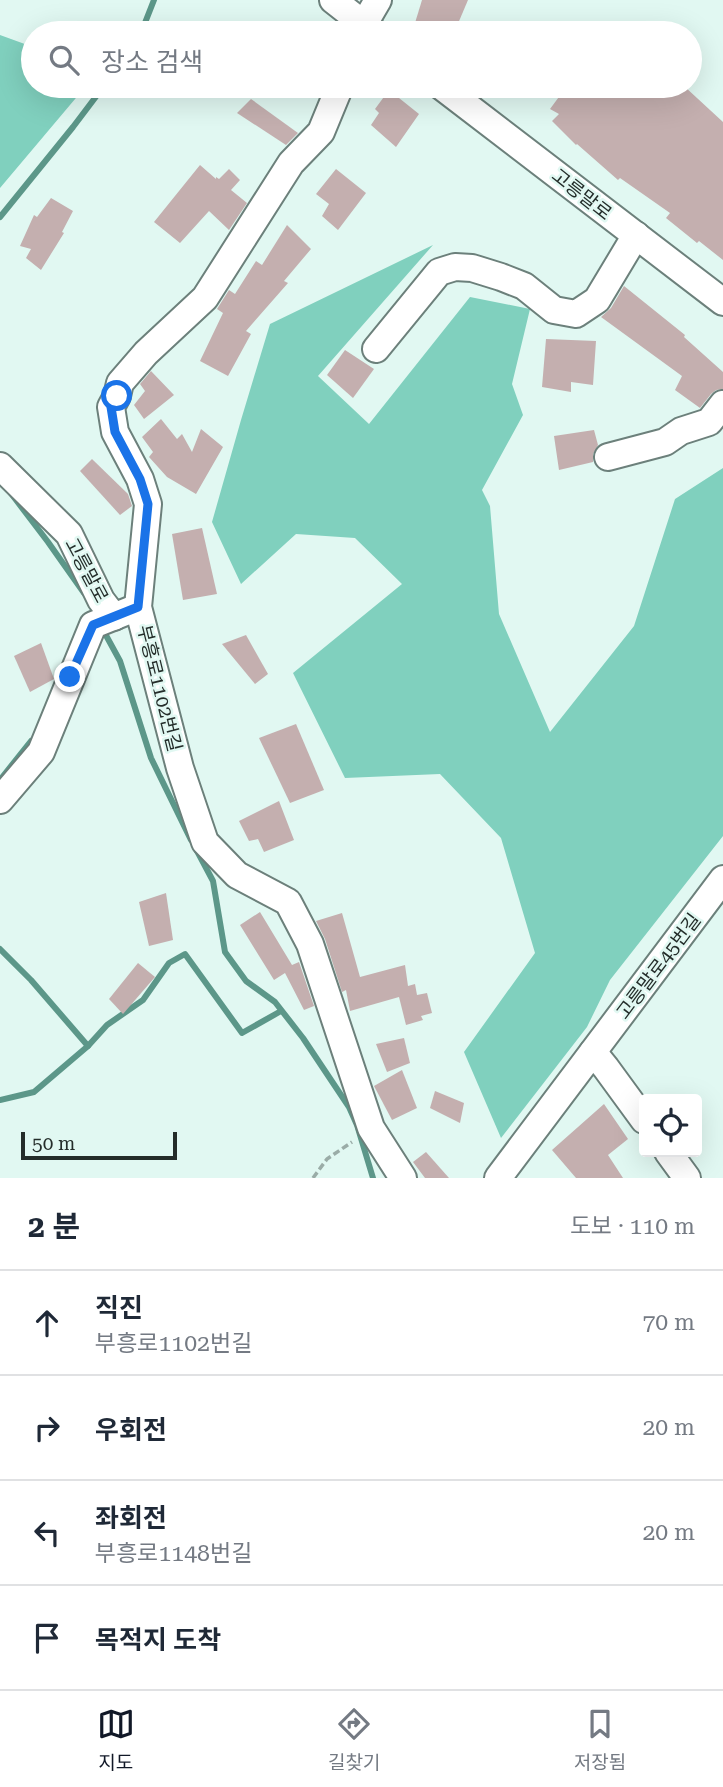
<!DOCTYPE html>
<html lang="ko">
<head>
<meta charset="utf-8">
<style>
	body { margin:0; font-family:"Roboto Serif","Noto Sans KR",serif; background:#f2f2f3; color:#1f2937 }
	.controls { position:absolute; right:21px; bottom:21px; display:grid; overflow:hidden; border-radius:7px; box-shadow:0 7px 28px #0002 }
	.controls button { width:63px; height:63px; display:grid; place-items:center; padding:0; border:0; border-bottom:2px solid #e0e1e3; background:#fff; color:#1f2937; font:35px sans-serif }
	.scale { position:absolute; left:21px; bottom:18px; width:156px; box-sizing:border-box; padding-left:7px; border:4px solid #242d2a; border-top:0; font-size:19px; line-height:24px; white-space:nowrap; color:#242d2a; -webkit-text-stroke:5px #e1f8f2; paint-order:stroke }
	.stop { position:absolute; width:21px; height:21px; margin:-16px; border:5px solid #1a73e8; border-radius:50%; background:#fff }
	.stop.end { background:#1a73e8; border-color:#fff; box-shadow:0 2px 7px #0008 }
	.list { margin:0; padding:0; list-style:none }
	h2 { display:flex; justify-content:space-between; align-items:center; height:91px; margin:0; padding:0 28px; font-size:30px }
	h2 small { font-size:23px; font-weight:400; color:#747a83 }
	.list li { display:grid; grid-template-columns:46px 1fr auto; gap:21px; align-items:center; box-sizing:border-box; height:105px; padding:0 28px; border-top:2px solid #e0e1e3 }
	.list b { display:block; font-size:26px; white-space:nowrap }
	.list p { margin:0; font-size:23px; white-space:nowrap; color:#747a83 }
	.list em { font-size:23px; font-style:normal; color:#747a83 }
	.icon { flex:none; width:38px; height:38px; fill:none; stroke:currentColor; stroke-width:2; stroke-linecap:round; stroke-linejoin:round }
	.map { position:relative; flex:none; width:723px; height:1178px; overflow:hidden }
	.search { position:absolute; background:#fff; box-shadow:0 7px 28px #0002; left:21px; right:21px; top:21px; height:77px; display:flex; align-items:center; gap:18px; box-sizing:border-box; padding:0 24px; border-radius:38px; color:#747a83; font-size:26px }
	.sheet { height:511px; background:#fff }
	nav { display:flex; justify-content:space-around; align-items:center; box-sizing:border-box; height:98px; border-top:2px solid #e0e1e3; background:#fff; font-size:19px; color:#747a83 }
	nav a { display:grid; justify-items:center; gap:4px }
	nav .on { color:#111827 }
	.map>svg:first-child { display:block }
	.forest { fill:#80d0be }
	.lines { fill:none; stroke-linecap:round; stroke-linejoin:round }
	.stream { stroke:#5c9789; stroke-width:6 }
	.building { fill:#c4afaf }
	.minor-casing { stroke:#6c807b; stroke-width:30 }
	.path { stroke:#9aaca7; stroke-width:3.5; stroke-dasharray:7 3.5; stroke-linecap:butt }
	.minor { stroke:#fff; stroke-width:26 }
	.route { stroke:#1a73e8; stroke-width:9 }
	.labels { text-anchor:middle; stroke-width:5; stroke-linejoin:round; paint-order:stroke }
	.street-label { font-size:19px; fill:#242d2a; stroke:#e1f8f2 }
</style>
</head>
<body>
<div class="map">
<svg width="723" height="1178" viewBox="0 0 723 1178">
	<rect width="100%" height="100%" fill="#e1f8f2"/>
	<!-- forest -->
	<g class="forest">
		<path d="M 0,35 L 33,47 L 33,86 L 86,86 L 0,188 Z"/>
		<path d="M 433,245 L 318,376 L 369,424 L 470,297 L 530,309 L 512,384 L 523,415 L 482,490 L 490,506 L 499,614 L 550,732 L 634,626 L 675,499 L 723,468 L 723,836 L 610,980 L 587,1027 L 501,1138 L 464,1052 L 535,953 L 501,838 L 440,774 L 345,778 L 293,673 L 402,584 L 355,538 L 296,534 L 241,584 L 212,522 L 241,420 L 270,324 Z"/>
	</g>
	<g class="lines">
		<!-- stream -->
		<g class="stream">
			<path d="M 141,33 L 154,0"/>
			<path d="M 0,217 L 73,127 L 104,86"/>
			<path d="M 10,492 L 48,542 L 84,593"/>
			<path d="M 102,628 L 120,661 L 151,758 L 191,840"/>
			<path d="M 0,780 L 31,741"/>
			<path d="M 196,849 L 213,881 L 225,952 L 246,981 L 275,1002 L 303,1038 L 349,1107 L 357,1125 L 373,1178"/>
			<path d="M 0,949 L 31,980 L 88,1046"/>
			<path d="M 0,1100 L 34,1092 L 88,1046 L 107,1025 L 143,1000 L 169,963 L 185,954 L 242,1033 L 281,1011"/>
		</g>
	</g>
	<!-- building -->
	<g class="building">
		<path d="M 422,0 L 468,0 L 454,33 L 434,33 L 415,23 Z"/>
		<path d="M 567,86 L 684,86 L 723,122 L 723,260 L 699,241 L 697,243 L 666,218 L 670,213 L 620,178 L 618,180 L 577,144 L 576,145 L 552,121 L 559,114 L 550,109 Z"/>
		<path d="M 389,90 L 419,114 L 396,147 L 371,125 L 379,113 L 375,109 Z"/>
		<path d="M 251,99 L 298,133 L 286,145 L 237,113 Z"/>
		<path d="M 200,165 L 216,179 L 216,177 L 219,179 L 229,169 L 240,180 L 231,190 L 247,203 L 229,230 L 209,211 L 180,243 L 154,222 Z"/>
		<path d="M 336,169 L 366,193 L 338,230 L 322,216 L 329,204 L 316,194 Z"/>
		<path d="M 51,198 L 73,211 L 62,232 L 64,233 L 41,270 L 26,258 L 31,249 L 20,246 L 34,215 L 37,217 Z"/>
		<path d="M 287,225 L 311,249 L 284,281 L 288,283 L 246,331 L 251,334 L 228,376 L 200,361 L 223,313 L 217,309 L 229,290 L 235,294 L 256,261 L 262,265 Z"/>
		<path d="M 624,286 L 685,335 L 684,337 L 723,372 L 723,389 L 716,390 L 711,394 L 700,408 L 675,390 L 682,376 L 601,317 L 611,308 Z"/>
		<path d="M 546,339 L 596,341 L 593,385 L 571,382 L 571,392 L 542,387 Z"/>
		<path d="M 345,350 L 374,369 L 353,398 L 327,375 Z"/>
		<path d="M 151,371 L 174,395 L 144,419 L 134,405 L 145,391 L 140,384 Z"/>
		<path d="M 161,419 L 177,439 L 182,434 L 192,452 L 201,429 L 223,447 L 196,494 L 167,477 L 149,457 L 153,452 L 142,437 Z"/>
		<path d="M 594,430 L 598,445 L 593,454 L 593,462 L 559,470 L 554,436 Z"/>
		<path d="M 92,459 L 128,494 L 132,506 L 120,515 L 80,471 Z"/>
		<path d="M 202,528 L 217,594 L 183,600 L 172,534 Z"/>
		<path d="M 246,635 L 268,674 L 255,684 L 222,644 Z"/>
		<path d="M 41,643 L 54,679 L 30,692 L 14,656 Z"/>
		<path d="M 296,724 L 324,790 L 290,803 L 259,738 Z"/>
		<path d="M 279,801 L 294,840 L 264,852 L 258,839 L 249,841 L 239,821 Z"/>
		<path d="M 166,893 L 173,940 L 149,946 L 139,902 Z"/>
		<path d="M 260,912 L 292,965 L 299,962 L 314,1006 L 304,1010 L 285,973 L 274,980 L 240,925 Z"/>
		<path d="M 342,913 L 360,977 L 405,965 L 408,986 L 415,984 L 417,995 L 427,993 L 432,1013 L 421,1016 L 423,1020 L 406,1025 L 399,997 L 350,1011 L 346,990 L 342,992 L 325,939 L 316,921 Z"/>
		<path d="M 138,963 L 155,977 L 123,1014 L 109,999 Z"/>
		<path d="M 404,1038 L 410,1063 L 387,1072 L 376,1044 Z"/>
		<path d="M 402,1070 L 417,1108 L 392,1120 L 374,1086 Z"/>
		<path d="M 435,1091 L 464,1103 L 460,1123 L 430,1108 Z"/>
		<path d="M 604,1104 L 628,1139 L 608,1155 L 623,1178 L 576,1178 L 552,1150 Z"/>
		<path d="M 426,1152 L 449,1178 L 425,1178 L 413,1162 Z"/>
	</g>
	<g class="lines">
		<!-- minor casing -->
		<g class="minor-casing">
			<g id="minor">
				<path d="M 333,0 L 375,33"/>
				<path d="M 361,33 L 364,24 L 378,0"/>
				<path d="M 340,86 L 321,132 L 291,163 L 205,298 L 146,353 L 120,383 L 117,396 L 111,407 L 115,432 L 140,479 L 148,504 L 138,607 L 180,768 L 205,842 L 237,875 L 288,902 L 310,944 L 371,1128 L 403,1178"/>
				<path d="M 441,86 L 723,302"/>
				<path d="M 376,349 L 439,272 L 455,267 L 472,268 L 501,277 L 524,286 L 554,310 L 576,314 L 597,300 L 636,235"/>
				<path d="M 608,457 L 665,442 L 681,431 L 709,422 L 723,404"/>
				<path d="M 0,466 L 69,534 L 101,600 L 114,617"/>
				<path d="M 0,800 L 41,752 L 93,625 L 138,607"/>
				<path d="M 593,1052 L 606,1068 L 644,1120"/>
				<path d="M 668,1152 L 687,1178"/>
				<path d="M 498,1178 L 723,879"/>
			</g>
		</g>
		<!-- path -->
		<path class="path" d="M 313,1178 L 327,1159 L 352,1142"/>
		<!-- minor -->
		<use href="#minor" class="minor"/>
	</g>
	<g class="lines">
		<!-- route -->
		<path class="route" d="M 70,677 L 93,625 L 138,607 L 148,504 L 140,479 L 115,432 L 111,407 L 117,396"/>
	</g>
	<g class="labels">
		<!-- street labels -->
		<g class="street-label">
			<text transform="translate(582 194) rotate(38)" y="7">고릉말로</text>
			<text transform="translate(87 570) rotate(62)" y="7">고릉말로</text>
			<text transform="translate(160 688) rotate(76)" y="7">부흥로1102번길</text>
			<text transform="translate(658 966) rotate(-53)" y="7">고릉말로45번길</text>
		</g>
	</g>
</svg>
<div class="controls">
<button><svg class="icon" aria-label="locate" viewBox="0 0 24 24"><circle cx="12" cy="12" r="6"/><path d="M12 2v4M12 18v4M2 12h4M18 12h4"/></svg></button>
</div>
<div class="scale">50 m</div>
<div class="stop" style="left:117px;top:396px"></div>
<div class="stop end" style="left:70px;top:677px"></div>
<div class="search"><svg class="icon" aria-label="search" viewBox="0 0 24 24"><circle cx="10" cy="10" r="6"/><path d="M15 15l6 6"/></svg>장소 검색</div>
</div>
<section class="sheet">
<h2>2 분<small>도보 · 110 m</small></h2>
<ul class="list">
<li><svg class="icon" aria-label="ahead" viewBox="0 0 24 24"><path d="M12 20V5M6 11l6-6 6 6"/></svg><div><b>직진</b><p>부흥로1102번길</p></div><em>70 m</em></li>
<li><svg class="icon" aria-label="right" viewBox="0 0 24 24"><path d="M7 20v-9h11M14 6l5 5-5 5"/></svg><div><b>우회전</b></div><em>20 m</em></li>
<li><svg class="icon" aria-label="left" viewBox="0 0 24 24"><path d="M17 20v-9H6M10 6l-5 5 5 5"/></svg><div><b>좌회전</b><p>부흥로1148번길</p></div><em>20 m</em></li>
<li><svg class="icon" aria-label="arrive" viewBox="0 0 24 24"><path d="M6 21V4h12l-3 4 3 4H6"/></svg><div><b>목적지 도착</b></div></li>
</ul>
</section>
<nav>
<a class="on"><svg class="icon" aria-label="map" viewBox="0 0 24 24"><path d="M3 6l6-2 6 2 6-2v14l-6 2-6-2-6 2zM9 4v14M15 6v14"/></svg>지도</a>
<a><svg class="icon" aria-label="directions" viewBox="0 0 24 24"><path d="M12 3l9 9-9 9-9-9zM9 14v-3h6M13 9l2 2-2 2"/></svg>길찾기</a>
<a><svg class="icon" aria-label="saved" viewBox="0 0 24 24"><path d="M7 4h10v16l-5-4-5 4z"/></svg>저장됨</a>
</nav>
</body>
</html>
